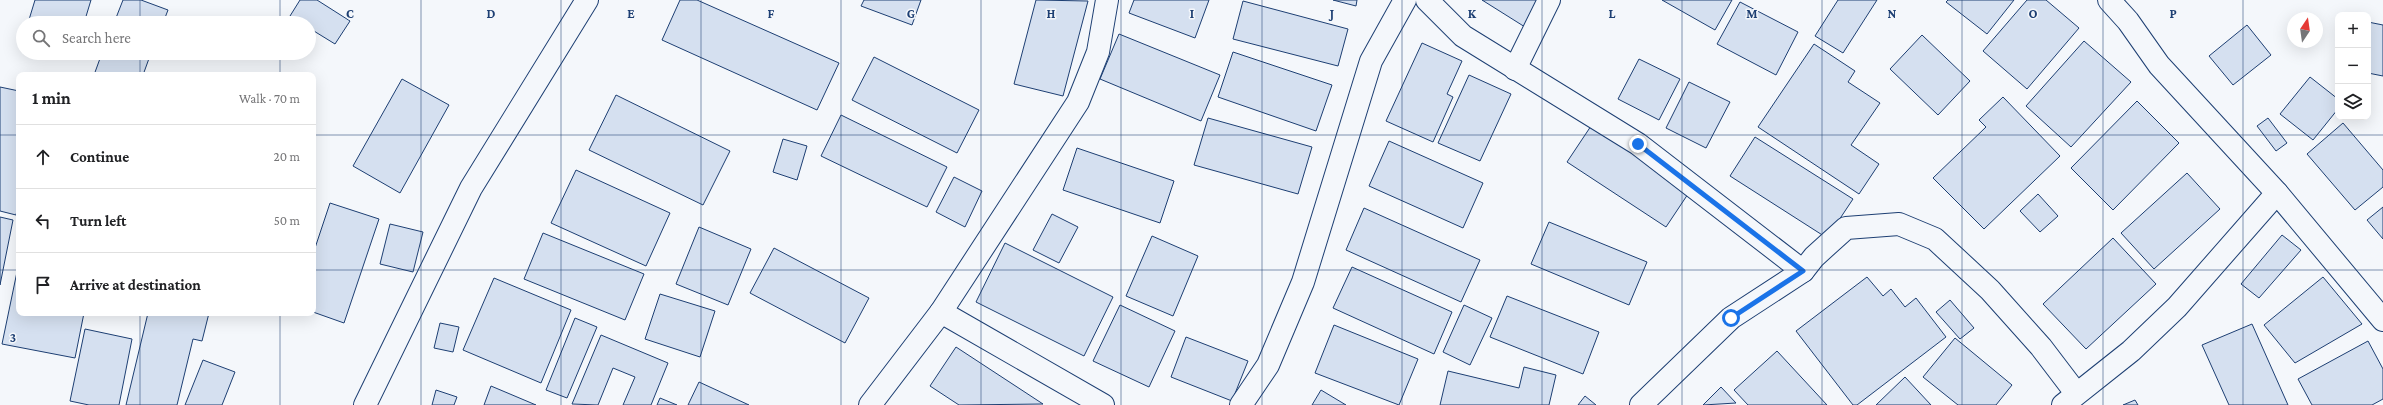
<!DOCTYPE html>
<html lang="en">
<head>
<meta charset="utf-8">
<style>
	body { margin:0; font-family:"Crimson Pro",serif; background:#f6f6f6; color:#202124 }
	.controls { position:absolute; right:12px; top:12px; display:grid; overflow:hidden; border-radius:8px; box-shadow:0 4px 16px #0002 }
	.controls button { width:36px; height:36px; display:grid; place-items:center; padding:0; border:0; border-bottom:1px solid #e0e0e0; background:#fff; color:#202124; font:20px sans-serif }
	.compass { position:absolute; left:2287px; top:12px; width:36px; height:36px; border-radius:50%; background:#fff; box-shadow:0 4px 16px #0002; rotate:13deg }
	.stop { position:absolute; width:12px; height:12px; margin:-9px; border:3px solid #1a73e8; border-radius:50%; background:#fff }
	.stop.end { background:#1a73e8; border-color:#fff; box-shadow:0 1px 4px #0008 }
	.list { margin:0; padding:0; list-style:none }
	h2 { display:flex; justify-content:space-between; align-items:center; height:52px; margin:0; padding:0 16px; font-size:17px }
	h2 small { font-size:13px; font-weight:400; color:#757577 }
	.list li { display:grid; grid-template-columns:26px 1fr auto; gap:12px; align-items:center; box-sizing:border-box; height:64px; padding:0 16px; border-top:1px solid #e0e0e0 }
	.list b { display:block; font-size:15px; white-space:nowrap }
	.list em { font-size:13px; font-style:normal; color:#757577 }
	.icon { flex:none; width:22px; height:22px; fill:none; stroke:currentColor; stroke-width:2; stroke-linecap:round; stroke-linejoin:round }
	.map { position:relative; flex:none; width:2383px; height:405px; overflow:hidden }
	.search { position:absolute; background:#fff; box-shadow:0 4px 16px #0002; left:16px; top:16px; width:300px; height:44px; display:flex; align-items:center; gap:10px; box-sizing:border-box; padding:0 14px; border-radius:22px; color:#757577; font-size:15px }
	.panel { position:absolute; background:#fff; box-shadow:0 4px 16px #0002; left:16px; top:72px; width:300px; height:244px; border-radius:8px }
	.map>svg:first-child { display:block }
	.building { fill:#d5e0f0; stroke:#1d3f73 }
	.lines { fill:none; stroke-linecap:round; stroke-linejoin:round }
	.minor-casing { stroke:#1d3f73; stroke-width:24 }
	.minor { stroke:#f4f7fb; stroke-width:22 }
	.route { stroke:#1a73e8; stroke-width:5 }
	.grid { fill:none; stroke:#1d3f73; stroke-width:1; stroke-opacity:0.55 }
	.grid-label { font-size:13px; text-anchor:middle; font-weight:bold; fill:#1d3f73; stroke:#f4f7fb; stroke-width:3; stroke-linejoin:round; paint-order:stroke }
</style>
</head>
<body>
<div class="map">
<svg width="2383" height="405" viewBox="0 0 2383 405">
	<rect width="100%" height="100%" fill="#f4f7fb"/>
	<!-- building -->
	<g class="building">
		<path d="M 35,0 L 91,0 L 84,23 L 28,23 Z"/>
		<path d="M 123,0 L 141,0 L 168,10 L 163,23 L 114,23 Z"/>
		<path d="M 300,0 L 317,0 L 350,21 L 335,44 L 309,28 L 309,23 L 301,23 L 290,16 Z"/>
		<path d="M 680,0 L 697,0 L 839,63 L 817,110 L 662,40 Z"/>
		<path d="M 864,0 L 921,0 L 912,25 L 861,6 Z"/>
		<path d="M 1036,0 L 1088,1 L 1063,96 L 1014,84 Z"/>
		<path d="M 1134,0 L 1209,0 L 1195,38 L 1129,13 Z"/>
		<path d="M 1333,0 L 1357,0 L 1356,6 Z"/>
		<path d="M 1482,0 L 1542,0 L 1525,27 Z"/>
		<path d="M 1662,0 L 1732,0 L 1715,30 Z"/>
		<path d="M 1838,0 L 1877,0 L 1843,53 L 1815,36 Z"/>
		<path d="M 1948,0 L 2014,0 L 1987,34 L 1946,2 Z"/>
		<path d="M 2027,0 L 2046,0 L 2079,28 L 2027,89 L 1983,51 Z"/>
		<path d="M 1243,1 L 1348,29 L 1338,66 L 1233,39 Z"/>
		<path d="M 1740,2 L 1798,32 L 1776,75 L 1717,44 Z"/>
		<path d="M 2368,22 L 2383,25 L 2383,76 L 2368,73 Z"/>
		<path d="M 2247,25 L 2271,55 L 2233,85 L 2209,56 Z"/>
		<path d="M 1119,34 L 1220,75 L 1201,121 L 1100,79 Z"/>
		<path d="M 1922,35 L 1970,81 L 1938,115 L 1890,69 Z"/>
		<path d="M 2084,41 L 2131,82 L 2071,147 L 2026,106 Z"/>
		<path d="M 1422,43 L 1462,61 L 1447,94 L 1453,97 L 1433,142 L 1386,121 Z"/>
		<path d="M 1814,44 L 1855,71 L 1848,82 L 1880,103 L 1851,145 L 1879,164 L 1859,194 L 1758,127 Z"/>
		<path d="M 1233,52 L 1332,85 L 1316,131 L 1218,97 Z"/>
		<path d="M 102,53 L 151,53 L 143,75 L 94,75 Z"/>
		<path d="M 874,57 L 979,110 L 957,153 L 852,100 Z"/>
		<path d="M 1639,59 L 1680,79 L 1659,120 L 1618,99 Z"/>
		<path d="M 1469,75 L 1511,94 L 1480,161 L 1438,143 Z"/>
		<path d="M 2310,77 L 2338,99 L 2338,109 L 2313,140 L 2280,114 Z"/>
		<path d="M 402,79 L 449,105 L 400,193 L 353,166 Z"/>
		<path d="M 1689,82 L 1730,102 L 1706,148 L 1666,128 Z"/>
		<path d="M 0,87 L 19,91 L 19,200 L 16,215 L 0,211 Z"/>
		<path d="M 616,95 L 730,151 L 703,205 L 589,150 Z"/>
		<path d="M 2003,97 L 2060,156 L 1984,229 L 1933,178 L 1986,127 L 1979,120 Z"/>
		<path d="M 2137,101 L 2179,143 L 2113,210 L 2071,168 Z"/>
		<path d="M 841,115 L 947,167 L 927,207 L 821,156 Z"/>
		<path d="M 1208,118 L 1312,147 L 1298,194 L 1194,165 Z"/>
		<path d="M 2268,118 L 2287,143 L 2276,151 L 2257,126 Z"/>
		<path d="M 1593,123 L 1692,188 L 1666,227 L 1567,162 Z"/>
		<path d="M 2343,123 L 2383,170 L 2383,187 L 2355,210 L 2307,154 Z"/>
		<path d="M 1755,137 L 1853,199 L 1827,238 L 1730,176 Z"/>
		<path d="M 783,139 L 807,146 L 797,180 L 773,172 Z"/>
		<path d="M 1389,141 L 1483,183 L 1463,228 L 1369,186 Z"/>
		<path d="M 1077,148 L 1174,181 L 1160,223 L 1063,190 Z"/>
		<path d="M 576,170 L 670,213 L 646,266 L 551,223 Z"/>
		<path d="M 2187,173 L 2220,209 L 2154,269 L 2121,233 Z"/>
		<path d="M 954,177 L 982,191 L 965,227 L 936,212 Z"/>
		<path d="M 2038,194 L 2058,216 L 2040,232 L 2020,211 Z"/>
		<path d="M 330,203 L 379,219 L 344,323 L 313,312 L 313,254 Z"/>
		<path d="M 2383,207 L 2383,239 L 2367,220 Z"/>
		<path d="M 1364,208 L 1480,260 L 1461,302 L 1346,250 Z"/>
		<path d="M 1052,214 L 1078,227 L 1059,263 L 1033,250 Z"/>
		<path d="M 0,217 L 13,220 L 0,285 Z"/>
		<path d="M 1549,222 L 1647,262 L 1629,305 L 1531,264 Z"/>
		<path d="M 390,224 L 423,232 L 413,272 L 380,264 Z"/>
		<path d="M 699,227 L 751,249 L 728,305 L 676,284 Z"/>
		<path d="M 543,233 L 644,274 L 625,320 L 524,279 Z"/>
		<path d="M 2282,235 L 2301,250 L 2259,298 L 2241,284 Z"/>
		<path d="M 1152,236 L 1198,256 L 1173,316 L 1126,296 Z"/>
		<path d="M 2113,238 L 2156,284 L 2086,349 L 2043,304 Z"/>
		<path d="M 1005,243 L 1113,297 L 1084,356 L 976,302 Z"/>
		<path d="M 774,248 L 869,298 L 845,343 L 750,293 Z"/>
		<path d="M 18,267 L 19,313 L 84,313 L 75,358 L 2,344 Z"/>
		<path d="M 1352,267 L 1452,312 L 1434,354 L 1333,308 Z"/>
		<path d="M 1867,277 L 1883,296 L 1891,289 L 1905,307 L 1916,298 L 1946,337 L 1857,405 L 1853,405 L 1796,331 Z"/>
		<path d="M 2323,277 L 2362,324 L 2295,363 L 2264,325 Z"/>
		<path d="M 494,278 L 571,310 L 541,383 L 463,350 Z"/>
		<path d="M 660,294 L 715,311 L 700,357 L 645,339 Z"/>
		<path d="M 1507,296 L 1599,332 L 1583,374 L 1490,337 Z"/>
		<path d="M 1950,300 L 1974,328 L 1960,339 L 1936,312 Z"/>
		<path d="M 1120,305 L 1175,331 L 1149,387 L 1093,361 Z"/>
		<path d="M 1464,305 L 1492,318 L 1470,365 L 1443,352 Z"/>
		<path d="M 148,313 L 209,313 L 202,341 L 193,339 L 177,405 L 126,405 Z"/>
		<path d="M 575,318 L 597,327 L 567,398 L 546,390 Z"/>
		<path d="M 440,323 L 459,327 L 453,352 L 434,348 Z"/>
		<path d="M 2252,324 L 2288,405 L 2229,405 L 2202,345 Z"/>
		<path d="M 1334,325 L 1418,359 L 1399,405 L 1315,373 Z"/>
		<path d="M 85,329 L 132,339 L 119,405 L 89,405 L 70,401 Z"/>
		<path d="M 601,335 L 668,363 L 651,405 L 623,405 L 635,377 L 613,368 L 598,405 L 572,404 Z"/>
		<path d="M 1186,337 L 1248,361 L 1232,401 L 1171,377 Z"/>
		<path d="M 1955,338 L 2012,385 L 1996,405 L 1958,405 L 1923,377 Z"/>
		<path d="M 2368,341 L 2383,369 L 2383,399 L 2372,405 L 2312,405 L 2298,379 Z"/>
		<path d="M 956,347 L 1043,404 L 959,405 L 930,386 Z"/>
		<path d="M 1777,351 L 1827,405 L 1748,405 L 1734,390 Z"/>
		<path d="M 203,360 L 235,372 L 222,405 L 185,405 Z"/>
		<path d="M 1524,367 L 1556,375 L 1549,405 L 1440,405 L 1448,371 L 1519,388 Z"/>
		<path d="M 1905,377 L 1931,405 L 1876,405 Z"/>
		<path d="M 699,382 L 749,405 L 688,405 Z"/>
		<path d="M 491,386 L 536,405 L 484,405 Z"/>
		<path d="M 1721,387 L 1736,403 L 1703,405 Z"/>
		<path d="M 436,390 L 457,397 L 454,405 L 432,405 Z"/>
		<path d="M 1321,390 L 1346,405 L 1312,405 Z"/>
		<path d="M 1585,396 L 1596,405 L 1578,405 Z"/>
		<path d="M 660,398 L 677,405 L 657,405 Z"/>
		<path d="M 2135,400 L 2138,405 L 2123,405 Z"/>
	</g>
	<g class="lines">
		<!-- minor casing -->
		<g class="minor-casing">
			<g id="minor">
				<path d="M 1427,0 L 1463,36 L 1638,144 L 1803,271"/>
				<path d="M 2109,0 L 2128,21 L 2159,65 L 2277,193 L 2383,320"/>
				<path d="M 1515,69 L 1549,0"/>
				<path d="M 941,312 L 1103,405"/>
				<path d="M 365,405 L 471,188 L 587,0"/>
				<path d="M 870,405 L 941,312 L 1078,102 L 1098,52 L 1107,0"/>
				<path d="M 1241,405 L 1268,365 L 1303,282 L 1371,61 L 1405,0"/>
				<path d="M 1641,405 L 1731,318 L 1803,271 L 1814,257 L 1846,228 L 1899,224 L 1935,239 L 1990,290 L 2041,347 L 2076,393"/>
				<path d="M 2063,405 L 2131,351 L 2177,307 L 2277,193"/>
			</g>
		</g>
		<!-- minor -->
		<use href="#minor" class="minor"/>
	</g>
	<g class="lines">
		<!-- route -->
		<path class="route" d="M 1638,144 L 1803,271 L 1731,318"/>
	</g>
	<!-- grid -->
	<path class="grid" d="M 140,0 L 140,23M 280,0 L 280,23M 421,0 L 421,405M 561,0 L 561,405M 701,0 L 701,405M 841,0 L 841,405M 981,0 L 981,405M 1121,0 L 1121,405M 1262,0 L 1262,405M 1402,0 L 1402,405M 1542,0 L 1542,405M 1682,0 L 1682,405M 1822,0 L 1822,405M 1962,0 L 1962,405M 2103,0 L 2103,405M 2243,0 L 2243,405M 140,53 L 140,75M 280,53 L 280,75M 0,135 L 19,135M 313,135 L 2383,135M 0,270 L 19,270M 313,270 L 2383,270M 140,313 L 140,405M 280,313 L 280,405"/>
	<g class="grid-label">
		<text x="350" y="18">C</text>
		<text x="491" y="18">D</text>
		<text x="631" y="18">E</text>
		<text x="771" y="18">F</text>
		<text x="911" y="18">G</text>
		<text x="1051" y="18">H</text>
		<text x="1192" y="18">I</text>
		<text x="1332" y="18">J</text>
		<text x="1472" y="18">K</text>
		<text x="1612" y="18">L</text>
		<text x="1752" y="18">M</text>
		<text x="1892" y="18">N</text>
		<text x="2033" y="18">O</text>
		<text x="2173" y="18">P</text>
		<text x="13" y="342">3</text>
	</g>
</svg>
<div class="controls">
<button>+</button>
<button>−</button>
<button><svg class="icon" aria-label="layers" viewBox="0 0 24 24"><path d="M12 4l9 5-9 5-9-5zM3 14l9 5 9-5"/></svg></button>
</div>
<svg class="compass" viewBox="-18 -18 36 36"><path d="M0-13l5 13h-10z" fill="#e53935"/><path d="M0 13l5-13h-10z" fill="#757577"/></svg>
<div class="stop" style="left:1731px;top:318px"></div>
<div class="stop end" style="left:1638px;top:144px"></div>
<div class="search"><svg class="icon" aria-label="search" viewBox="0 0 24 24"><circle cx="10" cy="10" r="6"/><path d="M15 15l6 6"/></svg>Search here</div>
<section class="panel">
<h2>1 min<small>Walk · 70 m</small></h2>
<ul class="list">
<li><svg class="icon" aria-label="ahead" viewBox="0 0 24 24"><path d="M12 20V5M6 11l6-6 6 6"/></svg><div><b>Continue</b></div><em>20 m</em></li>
<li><svg class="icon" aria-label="left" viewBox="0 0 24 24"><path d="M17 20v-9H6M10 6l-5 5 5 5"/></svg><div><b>Turn left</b></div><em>50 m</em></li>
<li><svg class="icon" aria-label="arrive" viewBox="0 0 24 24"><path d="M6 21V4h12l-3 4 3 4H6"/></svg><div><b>Arrive at destination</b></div></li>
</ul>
</section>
</div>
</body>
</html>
